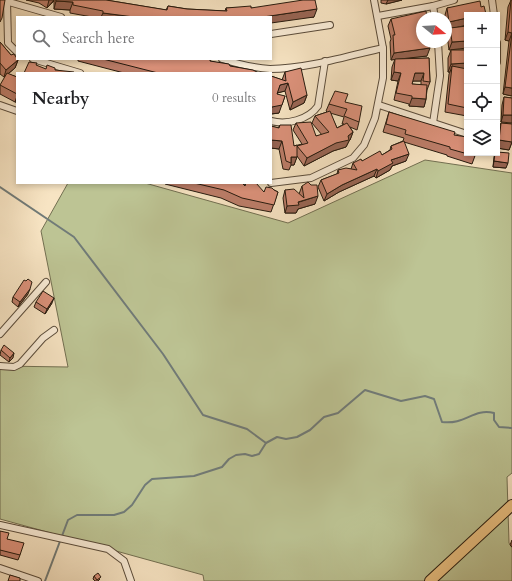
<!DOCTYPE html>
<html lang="en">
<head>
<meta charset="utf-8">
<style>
	body { margin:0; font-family:Cardo,serif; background:#f2f2f2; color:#202124 }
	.controls { position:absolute; right:12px; top:12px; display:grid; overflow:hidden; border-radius:0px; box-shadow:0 2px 6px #0003 }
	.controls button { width:36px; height:36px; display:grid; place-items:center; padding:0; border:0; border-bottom:1px solid #e0e0e0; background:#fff; color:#202124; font:20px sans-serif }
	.compass { position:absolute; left:416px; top:12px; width:36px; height:36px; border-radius:50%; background:#fff; box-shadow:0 2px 6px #0003; rotate:108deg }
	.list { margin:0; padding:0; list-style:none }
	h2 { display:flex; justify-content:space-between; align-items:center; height:52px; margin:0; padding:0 16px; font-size:17px }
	h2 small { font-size:13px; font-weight:400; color:#757577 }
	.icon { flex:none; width:22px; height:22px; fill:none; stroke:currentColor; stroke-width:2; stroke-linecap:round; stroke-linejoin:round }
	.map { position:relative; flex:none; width:512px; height:581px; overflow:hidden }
	.search { position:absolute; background:#fff; box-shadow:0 2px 6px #0003; left:16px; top:16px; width:256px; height:44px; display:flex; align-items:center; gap:10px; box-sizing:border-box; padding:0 14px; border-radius:0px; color:#757577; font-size:15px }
	.panel { position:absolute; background:#fff; box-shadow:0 2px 6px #0003; left:16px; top:72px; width:256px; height:112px; border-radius:0px }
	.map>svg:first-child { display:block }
	.green { fill:#bdc494; stroke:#726f51 }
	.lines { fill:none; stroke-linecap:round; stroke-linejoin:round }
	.stream { stroke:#717b78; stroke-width:2 }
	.street-casing { stroke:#5a4c3b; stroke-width:8 }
	.primary-casing { stroke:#261a0e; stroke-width:12 }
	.street { stroke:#faedd8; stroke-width:6 }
	.primary { stroke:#ecc282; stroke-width:10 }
	.wall { fill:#bc7d69; stroke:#261a0e; fill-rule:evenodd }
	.shaded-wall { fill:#965; stroke:#261a0e }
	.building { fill:#db917a; stroke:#261a0e }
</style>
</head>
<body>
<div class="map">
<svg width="512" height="581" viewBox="0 0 512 581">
	<rect width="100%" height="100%" fill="#f7e4c3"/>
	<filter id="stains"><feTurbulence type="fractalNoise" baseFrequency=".005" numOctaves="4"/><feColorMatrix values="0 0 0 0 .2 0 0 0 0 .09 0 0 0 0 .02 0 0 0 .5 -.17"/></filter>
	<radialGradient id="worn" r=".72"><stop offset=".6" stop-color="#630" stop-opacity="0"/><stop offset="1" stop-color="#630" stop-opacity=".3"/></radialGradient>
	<!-- green -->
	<path class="green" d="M 425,160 L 512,173 L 512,473 L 507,477 L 509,543 L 512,548 L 512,581 L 204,581 L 203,575 L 0,519 L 0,366 L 68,367 L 41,231 L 68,183 L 145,183 L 288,223 Z"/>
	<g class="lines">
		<!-- stream -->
		<g class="stream">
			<path d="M 0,187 L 74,237 L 163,354 L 203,415 L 247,429 L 266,443"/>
			<path d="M 45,581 L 68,520 L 77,515 L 114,515 L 124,512 L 132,505 L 145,485 L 152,479 L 194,476 L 222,467 L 229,459 L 236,455 L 245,454 L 252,456 L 259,454 L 266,443 L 277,437 L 286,439 L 297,437 L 310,430 L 324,417 L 338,413 L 365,390 L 401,401 L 425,396 L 434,399 L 442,422 C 466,425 473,408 494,413 L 494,420 L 499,427 L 512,428"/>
		</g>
		<!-- street casing -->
		<g class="street-casing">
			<g id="street">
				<path d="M 2,0 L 61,17"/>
				<path d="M 492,0 L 494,15"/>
				<path d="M 7,1 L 8,43 L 17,52"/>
				<path d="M 433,6 L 435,18"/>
				<path d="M 378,16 L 433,6 L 454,0"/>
				<path d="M 271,34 L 330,25"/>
				<path d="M 497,43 L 497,62"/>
				<path d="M 33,59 L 80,73"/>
				<path d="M 222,59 C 238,64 253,68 270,69 C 305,69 349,56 383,48"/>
				<path d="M 0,105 L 17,111"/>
				<path d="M 379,105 L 467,134"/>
				<path d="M 271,121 C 287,125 308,120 318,106 L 325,61"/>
				<path d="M 433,123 L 440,76 L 438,42"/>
				<path d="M 271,183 L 311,178 L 353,158 L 364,145 L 375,118 L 383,78 L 383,48 L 374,0"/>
				<path d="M 0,334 L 46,282"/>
				<path d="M 0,366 L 14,367 L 20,364 L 43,338 L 54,330"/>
				<path d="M 0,525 L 108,549 L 124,561 L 131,581"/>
				<path d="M 0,568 L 38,581"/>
			</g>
		</g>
		<!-- primary casing -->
		<g class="primary-casing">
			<path id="primary" d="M 430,581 L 512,505"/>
		</g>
		<!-- street -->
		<use href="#street" class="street"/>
		<!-- primary -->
		<use href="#primary" class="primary"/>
	</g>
	<!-- wall -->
	<g class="wall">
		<path d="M 26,0 L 106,0 L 166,10 L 168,6 L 187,9 L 225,11 L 226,8 L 251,8 L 314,17 L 92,17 L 70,13 L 70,10 L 54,9 L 54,1 L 47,8 L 39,3 Z"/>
		<path d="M 381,0 L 402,0 L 386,4 L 381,3 Z"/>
		<path d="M 511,0 L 512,0 L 512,96 L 503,94 L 509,41 L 505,40 L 508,7 Z"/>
		<path d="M 481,7 L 467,15 L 467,25 L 462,26 L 449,50 L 447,35 L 450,29 L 447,30 L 446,18 L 445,18 L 445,15 L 447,8 Z"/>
		<path d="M 391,19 L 427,56 L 395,59 L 429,58 L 430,82 L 427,90 L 426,99 L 424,107 L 409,106 L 409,104 L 394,100 L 398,81 L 391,80 L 392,67 L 395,59 L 391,60 L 390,42 L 391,39 L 388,26 ZM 413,81 L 421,81 L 421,85 L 412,84 Z"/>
		<path d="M 0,42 L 11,55 L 18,60 L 15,68 L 8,74 L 17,77 L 17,102 L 15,102 L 0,94 L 0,86 L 6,76 L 4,77 L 0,74 Z"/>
		<path d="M 451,50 L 467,50 L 467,92 L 466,92 L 466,93 L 467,93 L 467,116 L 445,112 L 449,74 L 450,72 L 448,72 L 448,58 Z"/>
		<path d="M 78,59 L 210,59 L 210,61 L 259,73 L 124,73 L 78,61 Z"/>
		<path d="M 285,72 L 307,95 L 304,103 L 290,110 L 285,91 L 277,93 L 279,113 L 271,114 L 271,76 L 282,80 Z"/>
		<path d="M 504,97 L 512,98 L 501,122 L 502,105 Z"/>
		<path d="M 345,102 L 359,122 L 357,130 L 350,127 L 353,132 L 350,140 L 349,141 L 346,147 L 333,151 L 304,166 L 297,156 L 294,165 L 291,165 L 289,170 L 283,169 L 279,149 L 271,148 L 271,126 L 278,128 L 280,125 L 294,146 L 302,144 L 293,130 L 296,123 L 316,136 L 322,135 L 312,123 L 315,116 L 327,112 L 326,111 L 329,104 ZM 330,113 L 344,117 L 342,124 L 344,124 L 337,128 Z"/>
		<path d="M 389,112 L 454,135 L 476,153 L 472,164 L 447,156 L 447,155 L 404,142 L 406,161 L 392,166 L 390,170 L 376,178 L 374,176 L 339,192 L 324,201 L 318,187 L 321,180 L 337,174 L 338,170 L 351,169 L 353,163 L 362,161 L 382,155 L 390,150 L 391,146 L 403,141 L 404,138 L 383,132 Z"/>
		<path d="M 501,123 L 512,124 L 512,142 L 509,150 L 497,148 L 497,140 L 498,131 Z"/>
		<path d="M 495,153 L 506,168 L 493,167 L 494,157 Z"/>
		<path d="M 166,183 L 242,183 L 245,185 L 264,192 L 274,190 L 278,192 L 271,212 L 239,206 L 221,198 L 165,184 Z"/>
		<path d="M 302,186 L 315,204 L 298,209 L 296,213 L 285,213 L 283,198 L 285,190 L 299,194 Z"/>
		<path d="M 28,294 L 18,307 L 12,302 L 13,297 Z"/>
		<path d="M 36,302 L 52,303 L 45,314 L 34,307 Z"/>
		<path d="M 1,350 L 13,358 L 9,362 L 0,355 Z"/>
		<path d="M 0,531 L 7,539 L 20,555 L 18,560 L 0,555 Z"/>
		<path d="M 512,540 L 512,547 L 510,545 Z"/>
		<path d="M 94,576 L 100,579 L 98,581 L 95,581 L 93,579 Z"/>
	</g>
	<!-- shaded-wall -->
	<g class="shaded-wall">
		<path d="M 49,0 L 54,0 L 47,8 Z"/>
		<path d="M 388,0 L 402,0 L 386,4 Z"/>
		<path d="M 56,1 L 73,2 L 70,10 L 54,9 Z"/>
		<path d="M 317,9 L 314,17 L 271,23 L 271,17 L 263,17 Z"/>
		<path d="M 103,13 L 134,17 L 101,17 Z"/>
		<path d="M 467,18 L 467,25 L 450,29 L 450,28 L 450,29 L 447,30 L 449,22 Z"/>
		<path d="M 508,32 L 512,33 L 509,41 L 505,40 Z"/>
		<path d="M 467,41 L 467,48 L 449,50 L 452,42 Z"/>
		<path d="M 430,48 L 427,56 L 391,60 L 394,53 Z"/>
		<path d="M 18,60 L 15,68 L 4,77 L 6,70 Z"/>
		<path d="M 467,63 L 467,71 L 452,66 L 450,72 L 448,72 L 451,64 Z"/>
		<path d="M 394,72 L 401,73 L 398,81 L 391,80 Z"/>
		<path d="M 415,73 L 424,73 L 421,81 L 412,81 Z"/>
		<path d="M 288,83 L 285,91 L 277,93 L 280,85 Z"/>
		<path d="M 505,87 L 512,88 L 512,96 L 503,94 Z"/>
		<path d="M 307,95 L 304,103 L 290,110 L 293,102 Z"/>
		<path d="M 17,96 L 17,102 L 15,102 Z"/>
		<path d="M 285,96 L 279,113 L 271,114 L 271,110 L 272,107 Z"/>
		<path d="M 412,98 L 426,99 L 424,107 L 409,106 Z"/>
		<path d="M 503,115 L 512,115 L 512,123 L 501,122 Z"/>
		<path d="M 353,132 L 350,140 L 349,141 L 346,147 L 333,151 L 304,166 L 307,158 L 348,136 Z"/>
		<path d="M 271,140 L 282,141 L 279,149 L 271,148 Z"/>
		<path d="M 499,140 L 512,142 L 509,150 L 497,148 L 497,146 Z"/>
		<path d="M 409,154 L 406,161 L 392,166 L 390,170 L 376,178 L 378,171 L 391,160 Z"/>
		<path d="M 291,157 L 297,157 L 294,165 L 291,165 Z"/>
		<path d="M 494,161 L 508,163 L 506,168 L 493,167 Z"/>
		<path d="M 377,169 L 374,176 L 339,192 L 324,201 L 327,194 L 342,185 Z"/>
		<path d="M 318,196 L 315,204 L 298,209 L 296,213 L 285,213 L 287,206 Z"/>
		<path d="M 30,289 L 28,294 L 18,307 L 20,302 Z"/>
		<path d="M 54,298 L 52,303 L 45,314 L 47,309 Z"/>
		<path d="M 14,353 L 13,358 L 9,362 L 10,358 Z"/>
	</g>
	<!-- building -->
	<g class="building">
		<path d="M 0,0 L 5,0 L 2,18 L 0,22 Z"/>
		<path d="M 56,0 L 106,0 L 167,10 L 168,6 L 187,9 L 227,11 L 226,8 L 251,6 L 251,8 L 303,0 L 315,0 L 317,9 L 263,17 L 134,17 L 103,13 L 103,11 L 73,5 L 73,2 L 56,1 Z"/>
		<path d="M 511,0 L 512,0 L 512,88 L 505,87 L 512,33 L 508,32 Z"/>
		<path d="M 480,1 L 481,7 L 484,6 L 486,14 L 482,15 L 467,15 L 467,18 L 449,22 L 447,8 Z"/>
		<path d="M 426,11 L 427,18 L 422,18 L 422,42 L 429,42 L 430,48 L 394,53 L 393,35 L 395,35 L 391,19 Z"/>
		<path d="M 467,26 L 467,41 L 452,42 L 450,28 Z"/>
		<path d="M 0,42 L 11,55 L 14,54 L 18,60 L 6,70 L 0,63 Z"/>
		<path d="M 451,50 L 467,50 L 467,63 L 451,64 Z"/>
		<path d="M 429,58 L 430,82 L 423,81 L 424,73 L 415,73 L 412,84 L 427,85 L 426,99 L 412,98 L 412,96 L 396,93 L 401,73 L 394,72 L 395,59 Z"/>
		<path d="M 103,59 L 210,59 L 210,61 L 229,64 L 230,66 L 253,70 L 259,73 L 158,73 Z"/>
		<path d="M 29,62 L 37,63 L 36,65 L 46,69 L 47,65 L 55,68 L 55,70 L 74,72 L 74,73 L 24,73 Z"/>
		<path d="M 452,66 L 467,69 L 467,83 L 466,93 L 467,93 L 467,108 L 448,104 Z"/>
		<path d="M 301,68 L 307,95 L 293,102 L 288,83 L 280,85 L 277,94 L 285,96 L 282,105 L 272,107 L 271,106 L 271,76 L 286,81 L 285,72 Z"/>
		<path d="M 7,73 L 17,77 L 17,94 L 0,85 Z"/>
		<path d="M 335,91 L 348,94 L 345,102 L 362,106 L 359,122 L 344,116 L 347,109 L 329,104 Z"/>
		<path d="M 504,97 L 512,98 L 512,115 L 503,115 Z"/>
		<path d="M 330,111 L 337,128 L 347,123 L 353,132 L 348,136 L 349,140 L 336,143 L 307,158 L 297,146 L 308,143 L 296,123 L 311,122 L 316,136 L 329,132 L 315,116 Z"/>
		<path d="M 389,112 L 455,132 L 454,135 L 467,137 L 467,153 L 476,153 L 475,156 L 450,149 L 450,147 L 405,134 L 406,130 L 386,124 Z"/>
		<path d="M 501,123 L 512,124 L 512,142 L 499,140 Z"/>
		<path d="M 280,125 L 291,125 L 294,146 L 297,145 L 297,157 L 291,157 L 291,163 L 286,161 L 282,141 L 271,140 L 271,126 L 279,128 Z"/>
		<path d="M 404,141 L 409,154 L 391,160 L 393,163 L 378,171 L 377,169 L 342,185 L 327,194 L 321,180 L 339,173 L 338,170 L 346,168 L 357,170 L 353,163 L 361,159 L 362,161 L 380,151 L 382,155 L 392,149 L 391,146 Z"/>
		<path d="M 497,152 L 509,153 L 508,163 L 494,161 L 495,153 L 497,153 Z"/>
		<path d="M 308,182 L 311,185 L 317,185 L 318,196 L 298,202 L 299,205 L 287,206 L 285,190 L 294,189 L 304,198 L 302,186 Z"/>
		<path d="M 194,183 L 242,183 L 245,186 L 246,183 L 256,183 L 264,192 L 266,187 L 272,188 L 274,190 L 278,192 L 274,205 L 242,198 L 224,190 Z"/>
		<path d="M 28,279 L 32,282 L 30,289 L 20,302 L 13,297 L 24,280 L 26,281 Z"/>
		<path d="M 43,291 L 54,298 L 47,309 L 36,302 Z"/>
		<path d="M 4,345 L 14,353 L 10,358 L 1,350 Z"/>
		<path d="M 0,531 L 9,533 L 7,539 L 24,543 L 20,555 L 0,550 Z"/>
		<path d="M 98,573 L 101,577 L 97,580 L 94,576 Z"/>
		<path d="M 10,575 L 20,578 L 20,581 L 8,581 Z"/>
	</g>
	<rect width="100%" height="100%" filter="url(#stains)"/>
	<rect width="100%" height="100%" fill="url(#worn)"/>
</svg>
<div class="controls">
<button>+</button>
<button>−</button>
<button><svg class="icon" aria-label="locate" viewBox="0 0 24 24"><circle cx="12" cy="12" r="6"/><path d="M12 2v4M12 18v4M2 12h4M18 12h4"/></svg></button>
<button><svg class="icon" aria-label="layers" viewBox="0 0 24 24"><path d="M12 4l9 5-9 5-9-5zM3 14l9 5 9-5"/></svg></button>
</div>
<svg class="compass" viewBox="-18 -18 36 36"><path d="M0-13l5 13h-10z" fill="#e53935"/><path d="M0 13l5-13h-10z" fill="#757577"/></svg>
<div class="search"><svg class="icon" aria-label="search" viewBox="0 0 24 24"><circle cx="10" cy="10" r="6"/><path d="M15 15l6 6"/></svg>Search here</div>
<section class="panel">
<h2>Nearby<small>0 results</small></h2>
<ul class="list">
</ul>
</section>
</div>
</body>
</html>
